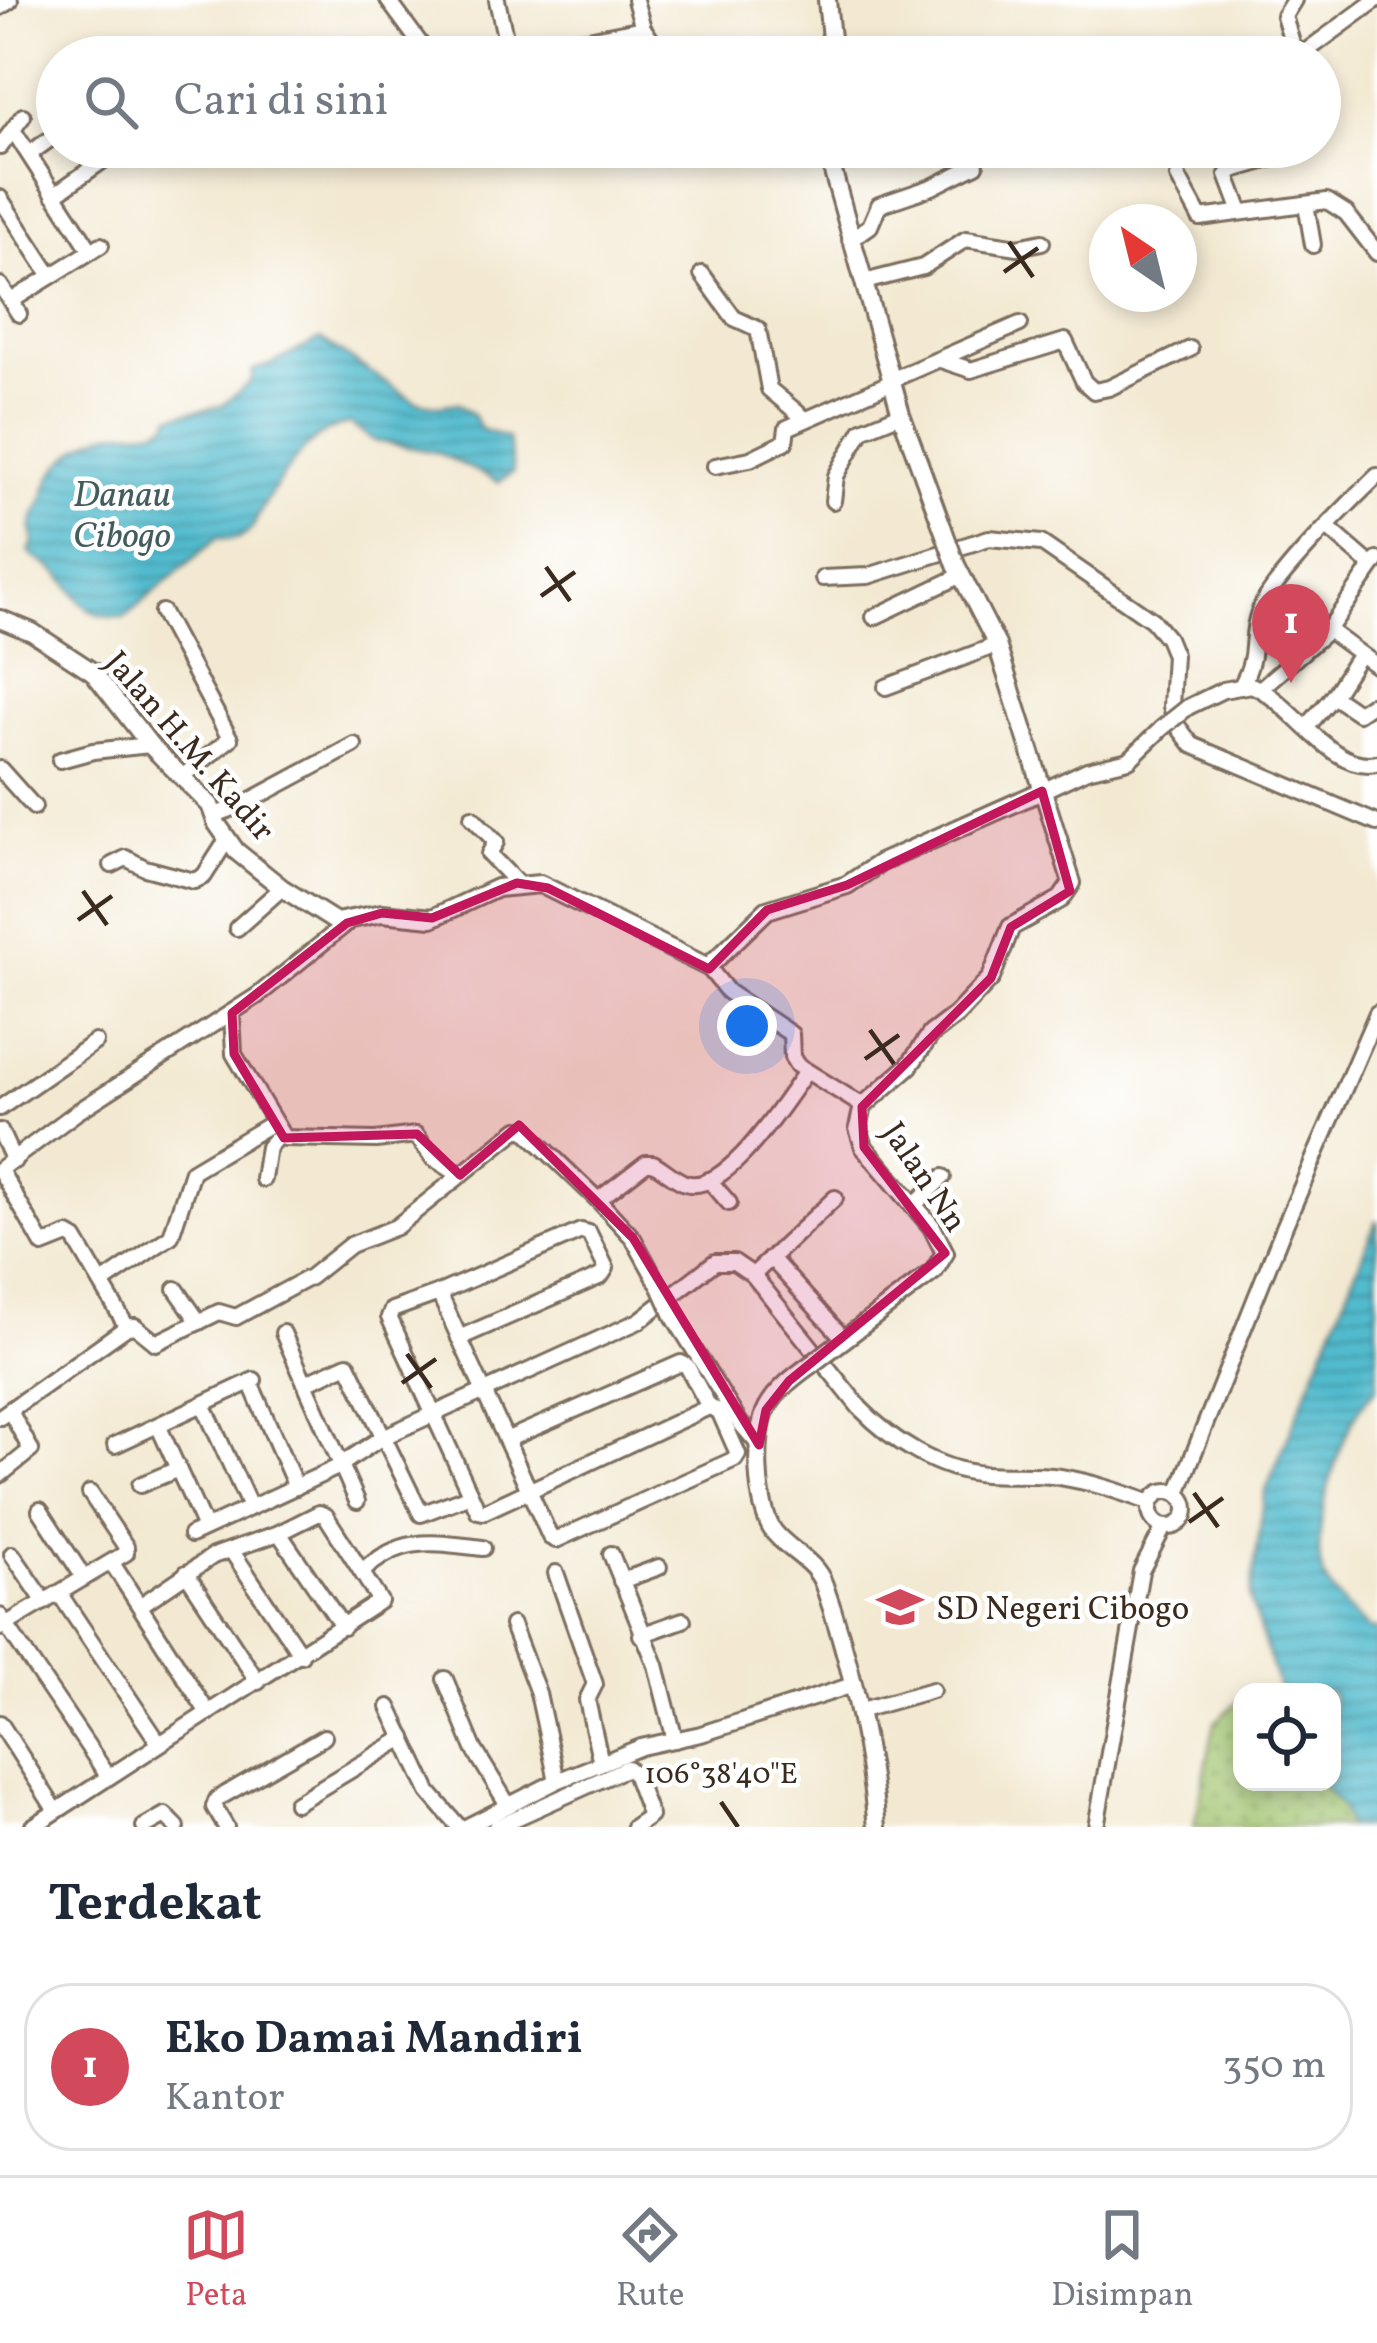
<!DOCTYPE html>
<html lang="id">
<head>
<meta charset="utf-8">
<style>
	body { margin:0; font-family:Vollkorn,serif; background:#f6f6f7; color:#1f2937 }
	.controls { position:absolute; right:36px; bottom:36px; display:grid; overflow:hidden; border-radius:24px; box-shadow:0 6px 18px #0003 }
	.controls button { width:108px; height:108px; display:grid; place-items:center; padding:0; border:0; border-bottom:3px solid #e0e1e3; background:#fff; color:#1f2937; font:60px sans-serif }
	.compass { position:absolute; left:1089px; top:204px; width:108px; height:108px; border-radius:50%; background:#fff; box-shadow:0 6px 18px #0003; rotate:325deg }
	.you { position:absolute; left:747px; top:1026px; width:42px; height:42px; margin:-30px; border:9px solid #fff; border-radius:50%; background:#1a73e8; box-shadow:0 0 0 18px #1a73e833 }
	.badge { display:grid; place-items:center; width:78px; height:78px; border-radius:50%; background:#d1495b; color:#fff; font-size:39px; font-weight:700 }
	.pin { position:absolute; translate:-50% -99px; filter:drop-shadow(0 3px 6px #0008) }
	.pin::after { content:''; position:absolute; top:63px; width:42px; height:36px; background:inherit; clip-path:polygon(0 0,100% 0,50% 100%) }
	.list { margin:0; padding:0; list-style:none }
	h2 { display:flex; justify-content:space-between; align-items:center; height:156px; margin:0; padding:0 48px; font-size:51px }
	h2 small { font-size:39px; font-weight:400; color:#747a83 }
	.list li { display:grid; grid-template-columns:78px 1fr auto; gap:36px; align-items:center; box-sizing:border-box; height:168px; margin:0 24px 24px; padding:0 24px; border:3px solid #e0e1e3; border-radius:48px }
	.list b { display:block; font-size:45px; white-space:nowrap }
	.list p { margin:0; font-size:39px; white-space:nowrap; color:#747a83 }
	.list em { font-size:39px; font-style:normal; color:#747a83 }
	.icon { flex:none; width:66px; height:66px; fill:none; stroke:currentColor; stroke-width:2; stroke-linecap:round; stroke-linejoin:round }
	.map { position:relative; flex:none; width:1377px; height:1827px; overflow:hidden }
	.search { position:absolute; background:#fff; box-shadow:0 6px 18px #0003; left:36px; right:36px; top:36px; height:132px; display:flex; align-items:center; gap:30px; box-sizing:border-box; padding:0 42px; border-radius:66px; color:#747a83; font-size:45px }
	.sheet { height:348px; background:#fff }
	nav { display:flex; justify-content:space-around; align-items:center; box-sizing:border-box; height:168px; border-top:3px solid #e0e1e3; background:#fff; font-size:33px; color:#747a83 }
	nav a { display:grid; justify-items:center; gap:6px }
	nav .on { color:#d1495b }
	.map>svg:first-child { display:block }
	.grass { fill:url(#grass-dots); stroke:#6d7645; stroke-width:3 }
	.water { fill:url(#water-rules); stroke:#467276; stroke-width:3 }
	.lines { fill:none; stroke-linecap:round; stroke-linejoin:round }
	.minor-casing { stroke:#7b6d5d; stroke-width:20 }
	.tertiary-casing { stroke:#7b6d5d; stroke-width:22 }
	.minor { stroke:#fff; stroke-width:14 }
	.tertiary { stroke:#fff; stroke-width:16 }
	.minor-bridge-casing { stroke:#7b6d5d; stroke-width:20; stroke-linecap:butt }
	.tertiary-bridge-casing { stroke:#7b6d5d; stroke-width:22; stroke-linecap:butt }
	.minor-bridge { stroke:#fff; stroke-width:14 }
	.tertiary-bridge { stroke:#fff; stroke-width:16 }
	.marked { fill:#c2185b; fill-opacity:0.2; stroke:#c2185b; stroke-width:9; stroke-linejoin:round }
	.ticks { fill:none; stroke:#3b2a1e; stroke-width:4.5 }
	.labels { text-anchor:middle; stroke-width:9; stroke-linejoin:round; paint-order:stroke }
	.street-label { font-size:33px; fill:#3b2a1e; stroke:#fff }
	.poi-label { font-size:33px; fill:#3b2a1e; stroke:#fff; text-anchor:start }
	.water-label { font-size:36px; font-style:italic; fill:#435d5c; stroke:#fff }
	.ticks-label { font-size:30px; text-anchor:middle; fill:#3b2a1e; stroke:#fff; stroke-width:9; stroke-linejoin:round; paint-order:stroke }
</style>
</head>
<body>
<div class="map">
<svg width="1377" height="1827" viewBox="0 0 1377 1827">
	<defs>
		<pattern id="grass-dots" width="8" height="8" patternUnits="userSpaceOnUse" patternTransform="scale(3)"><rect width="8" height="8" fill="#9fc26c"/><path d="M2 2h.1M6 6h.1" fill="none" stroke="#839e58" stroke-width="1.8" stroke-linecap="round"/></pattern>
		<pattern id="water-rules" width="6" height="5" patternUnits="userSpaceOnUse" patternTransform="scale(3)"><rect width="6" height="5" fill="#51bbce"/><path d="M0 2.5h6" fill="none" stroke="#4498a7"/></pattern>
	</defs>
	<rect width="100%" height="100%" fill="#fff"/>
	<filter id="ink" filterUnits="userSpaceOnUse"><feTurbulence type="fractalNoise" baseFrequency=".00833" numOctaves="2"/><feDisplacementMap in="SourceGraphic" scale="24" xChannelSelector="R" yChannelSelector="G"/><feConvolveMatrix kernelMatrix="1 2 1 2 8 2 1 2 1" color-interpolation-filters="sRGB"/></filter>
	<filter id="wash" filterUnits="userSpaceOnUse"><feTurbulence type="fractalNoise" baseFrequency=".004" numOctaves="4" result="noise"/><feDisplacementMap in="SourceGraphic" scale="48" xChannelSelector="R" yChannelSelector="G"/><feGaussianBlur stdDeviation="2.7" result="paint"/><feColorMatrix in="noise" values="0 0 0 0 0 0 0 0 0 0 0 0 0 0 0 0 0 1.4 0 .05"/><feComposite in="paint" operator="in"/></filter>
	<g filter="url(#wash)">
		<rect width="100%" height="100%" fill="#f3e9d2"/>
		<!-- grass -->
		<path class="grass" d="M 1242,1698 L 1242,1782 L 1320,1782 L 1342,1808 L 1348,1827 L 1194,1827 L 1215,1722 Z"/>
		<!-- water -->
		<g class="water">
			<path d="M 320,339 L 416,402 L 440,406 L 458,403 L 473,415 L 480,429 L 508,438 L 513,472 L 499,482 L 436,452 L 375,441 L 350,424 C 310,428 280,478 261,510 C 256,519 254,529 245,535 C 237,541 228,539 217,538 L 125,617 C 73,617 84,593 53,569 C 44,562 37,561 29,551 L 34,543 C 27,513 39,516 46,491 C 53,464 86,437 115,432 C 135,429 153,435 169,422 L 170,416 L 222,406 L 252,381 L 253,370 L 270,365 Z"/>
			<path d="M 1377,1219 L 1377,1388 C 1343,1415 1309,1529 1322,1572 C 1329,1593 1353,1615 1369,1630 L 1377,1629 L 1377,1827 L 1348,1827 L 1342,1808 L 1320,1782 L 1332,1782 L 1332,1692 L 1280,1692 L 1250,1599 L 1265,1493 Z"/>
		</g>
	</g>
	<g filter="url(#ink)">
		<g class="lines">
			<!-- minor casing -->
			<g class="minor-casing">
				<g id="minor">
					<path d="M 388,0 L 430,57"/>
					<path d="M 497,0 L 507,46"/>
					<path d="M 635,0 L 643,28 L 663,57"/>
					<path d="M 1294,0 L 1284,16 L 1293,46 L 1301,55 L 1376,0"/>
					<path d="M 122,53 L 125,57"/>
					<path d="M 474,57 L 489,48 L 588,39 L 643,28"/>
					<path d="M 13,130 L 91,251"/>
					<path d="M 0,147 L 23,116"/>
					<path d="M 806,147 L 828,160"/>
					<path d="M 29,154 L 57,134"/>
					<path d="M 1178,177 L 1200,218 L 1327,201 L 1346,213 L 1377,253"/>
					<path d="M 54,195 L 122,147"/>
					<path d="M 0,198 L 51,276"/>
					<path d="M 1306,204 L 1313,245"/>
					<path d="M 1241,212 L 1227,175 L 1233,170 L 1278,157"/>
					<path d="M 850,240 L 870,226 L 879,205 L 932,187 L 976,165"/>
					<path d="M 702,274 L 734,318 L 758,329 L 769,389 L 805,419"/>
					<path d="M 864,282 L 923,267 L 966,239 L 1018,247 L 1042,242"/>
					<path d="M 0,285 L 19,314"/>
					<path d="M 11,301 L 101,245"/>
					<path d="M 941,360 L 971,370 L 1065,341 L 1084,382 L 1094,391 L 1109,388 L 1190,349"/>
					<path d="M 891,380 L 1020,324"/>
					<path d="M 715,466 L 750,459 L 785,442 L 787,428 L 892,382"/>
					<path d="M 833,501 L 836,476 L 862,430 L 901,414"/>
					<path d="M 1327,527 L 1372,566"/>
					<path d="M 823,578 L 868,576 L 989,538 L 1041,543 L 1152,620 L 1167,638 L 1174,655 L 1171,706 L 1176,724 L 1192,745 L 1377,823"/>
					<path d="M 162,612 L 230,739 L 182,777"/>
					<path d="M 874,617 L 962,575"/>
					<path d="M 1328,630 L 1377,666"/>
					<path d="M 1242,684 C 1259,653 1249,638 1259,612 C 1270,581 1350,502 1377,476"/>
					<path d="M 886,687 L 997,645"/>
					<path d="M 1260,689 L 1328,630 L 1377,560"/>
					<path d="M 1333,696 L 1358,713 L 1370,705"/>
					<path d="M 1188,707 L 1223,690 L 1251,685 C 1293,701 1330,773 1377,763"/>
					<path d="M 1307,727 L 1333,696 L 1360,654"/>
					<path d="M 60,760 L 93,751 L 150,745"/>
					<path d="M 0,769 L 34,807"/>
					<path d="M 1042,791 L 1087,770 L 1129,760 L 1162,728"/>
					<path d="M 215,815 L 244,804 L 354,745"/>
					<path d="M 472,817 L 496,842 L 489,854 L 517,883"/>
					<path d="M 112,865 L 126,858 L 145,868 L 194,881 L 204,876 L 227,840"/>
					<path d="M 237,928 L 282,888"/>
					<path d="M 708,967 L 728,992 L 791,1034 L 792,1057 L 797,1065 L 863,1106"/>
					<path d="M 232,1013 L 234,1054 L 284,1138 L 376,1140 L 416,1135 L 433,1158 L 460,1175"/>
					<path d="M 0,1108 L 95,1042"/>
					<path d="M 0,1131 L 14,1161"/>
					<path d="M 0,1169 L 77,1112 L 257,996 L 347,923"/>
					<path d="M 0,1170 L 43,1245 L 68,1235 L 75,1239 L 127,1327 L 0,1417"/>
					<path d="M 263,1179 L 268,1147 L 280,1134"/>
					<path d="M 709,1180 L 729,1203"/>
					<path d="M 598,1200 L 633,1238 L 660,1287"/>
					<path d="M 913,1206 L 943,1177"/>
					<path d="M 771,1258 L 837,1331"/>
					<path d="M 753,1275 L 835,1198"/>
					<path d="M 102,1283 L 171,1236 L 192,1171 L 274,1122"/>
					<path d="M 176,1289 L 199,1322"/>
					<path d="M 439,1293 L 581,1231 L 589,1233 L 606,1268 L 601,1276 L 459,1338"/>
					<path d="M 673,1316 L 740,1423 L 759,1445"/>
					<path d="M 127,1327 L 135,1326 L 156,1343 L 219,1312 L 236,1317 L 310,1277 L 350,1245 L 396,1227 L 518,1129 L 525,1130 L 598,1200 L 646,1163 L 653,1163 C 663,1168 674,1179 685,1183 C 727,1196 784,1101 806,1072"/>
					<path d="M 283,1333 L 357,1501"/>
					<path d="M 250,1382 L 296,1487"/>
					<path d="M 305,1383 L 348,1364 L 421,1514 L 468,1496"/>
					<path d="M 203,1404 L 250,1507"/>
					<path d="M 158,1425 L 205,1528"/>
					<path d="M 506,1440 L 681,1363 L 687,1366 L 709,1407"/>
					<path d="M 115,1445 L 254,1380"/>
					<path d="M 0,1475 L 31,1450 L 10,1411"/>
					<path d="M 140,1485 L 178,1469"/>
					<circle cx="1168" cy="1509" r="18"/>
					<path d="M 1178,1493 L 1282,1232 L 1377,1013"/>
					<path d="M 40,1510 L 84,1578"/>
					<path d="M 279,1533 L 343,1627"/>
					<path d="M 191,1535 L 336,1468 L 381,1438 L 639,1321 L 715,1262 L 734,1262 L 753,1275 L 860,1408 C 892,1441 937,1470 984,1474 C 1009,1476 1034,1473 1060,1477 C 1092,1482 1121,1492 1151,1503"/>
					<path d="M 556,1540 L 735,1459 L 738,1454 L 719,1411 L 709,1407 L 483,1512 L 478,1511 L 389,1317 L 392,1310 L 439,1293 C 476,1375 514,1456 550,1537 L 556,1540"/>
					<path d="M 231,1550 L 301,1655"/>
					<path d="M 12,1554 L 45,1602"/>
					<path d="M 611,1554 L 656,1665 L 675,1740"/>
					<path d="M 112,1563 L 208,1713"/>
					<path d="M 362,1572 C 403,1534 435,1543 483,1548"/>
					<path d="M 186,1573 L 258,1682"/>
					<path d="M 556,1573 L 595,1684 L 587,1700 L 601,1763"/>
					<path d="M 621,1581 L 659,1567"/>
					<path d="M 59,1593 L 159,1743"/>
					<path d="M 0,1616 L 108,1776"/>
					<path d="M 512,1625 L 538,1693 L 557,1781"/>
					<path d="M 0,1628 L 126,1553 L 126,1547 L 90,1493"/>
					<path d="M 641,1635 L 683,1620"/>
					<path d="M 445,1679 L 474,1749 L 508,1805"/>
					<path d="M 389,1707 L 429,1792 L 459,1827"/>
					<path d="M 858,1711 L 932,1690"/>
					<path d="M 0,1723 L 56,1811"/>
					<path d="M 296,1803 L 404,1738"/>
					<path d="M 32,1827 L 380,1601 L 326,1516 L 319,1513 L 279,1533 L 213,1556 L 141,1605"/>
					<path d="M 144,1827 L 165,1815 L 177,1827"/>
					<path d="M 226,1827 L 214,1807 L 217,1799 L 324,1737"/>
					<path d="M 466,1827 L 557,1781 L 641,1747 L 701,1734 L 853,1685"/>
					<path d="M 496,1827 L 627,1768 L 634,1773 L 650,1816 L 634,1827"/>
					<path d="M 1096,1827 L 1141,1571 L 1164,1527"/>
				</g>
			</g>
			<!-- tertiary casing -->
			<g class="tertiary-casing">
				<g id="tertiary">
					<path d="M 827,0 L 833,57"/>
					<path d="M 0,6 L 9,0"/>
					<path d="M 826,147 L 901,414 L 943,529"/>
					<path d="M 0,619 L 32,632 L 93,672 L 150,745 L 210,805 L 217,824 L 236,851 L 282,888 L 336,922 L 382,913 L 432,918 L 497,888 L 540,884 L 708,967 L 767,910 L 847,885 L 880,863 L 1042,791"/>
					<path d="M 830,1350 L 934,1271 L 945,1253 L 932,1227 L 864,1147 L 858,1128 L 863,1106 L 909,1066 L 931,1034 L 956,1015 L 991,978 L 1011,927 L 1061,899 L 1072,883 L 997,645 L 956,565"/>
					<path d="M 813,1363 C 796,1375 777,1389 767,1408 C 753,1434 756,1509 774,1532 C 790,1552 815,1560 824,1585 C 851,1662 869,1745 877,1827"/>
				</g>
			</g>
			<!-- minor -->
			<use href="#minor" class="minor"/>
			<!-- tertiary -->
			<use href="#tertiary" class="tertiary"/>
			<!-- minor-bridge casing -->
			<g class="minor-bridge-casing">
				<g id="minor-bridge">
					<path d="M 1162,728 L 1188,707"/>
					<path d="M 660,1287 L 673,1316"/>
				</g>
			</g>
			<!-- tertiary-bridge casing -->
			<g class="tertiary-bridge-casing">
				<g id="tertiary-bridge">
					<path d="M 943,529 L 956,565"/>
					<path d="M 813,1363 L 830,1350"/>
				</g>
			</g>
			<!-- minor-bridge -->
			<use href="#minor-bridge" class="minor-bridge"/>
			<!-- tertiary-bridge -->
			<use href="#tertiary-bridge" class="tertiary-bridge"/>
		</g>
	</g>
	<!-- marked area -->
	<path class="marked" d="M 1042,791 L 1070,891 L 1011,927 L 991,978 L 862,1107 L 864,1147 L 945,1253 L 789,1381 L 766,1410 L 759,1445 L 633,1238 L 519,1125 L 460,1175 L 417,1134 L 284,1138 L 234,1054 L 232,1013 L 347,923 L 382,913 L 432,918 L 517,883 L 548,888 L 709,969 L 767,910 L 847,885 Z"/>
	<!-- ticks -->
	<path class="ticks" d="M 1009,242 L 1033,277M 1004,272 L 1038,248M 546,567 L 570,601M 541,596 L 575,572M 83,891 L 107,925M 78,920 L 112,896M 870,1030 L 894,1064M 865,1059 L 899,1035M 407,1354 L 431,1388M 402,1383 L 436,1359M 1194,1493 L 1218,1527M 1189,1522 L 1223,1498M 721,1802 L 738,1827"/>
	<!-- icons -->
	<defs>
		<g id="school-bare" transform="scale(3.6)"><path d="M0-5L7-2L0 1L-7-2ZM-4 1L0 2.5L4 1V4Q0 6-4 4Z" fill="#d1495b" stroke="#fff" stroke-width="2.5" paint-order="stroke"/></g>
	</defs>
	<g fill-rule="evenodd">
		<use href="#school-bare" x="900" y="1607"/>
	</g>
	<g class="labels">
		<!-- street labels -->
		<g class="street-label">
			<text transform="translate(191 745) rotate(49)" y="12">Jalan H.M. Kadir</text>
			<text transform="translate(926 1176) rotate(56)" y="12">Jalan Nn</text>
		</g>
		<!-- poi labels -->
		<g class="poi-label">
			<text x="936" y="1619">SD Negeri Cibogo</text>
		</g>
		<!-- water labels -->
		<g class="water-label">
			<text x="122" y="506">Danau<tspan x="122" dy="41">Cibogo</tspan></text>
		</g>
	</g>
	<g class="ticks-label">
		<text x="721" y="1783">106°38'40"E</text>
	</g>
</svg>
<div class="controls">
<button><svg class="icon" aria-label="locate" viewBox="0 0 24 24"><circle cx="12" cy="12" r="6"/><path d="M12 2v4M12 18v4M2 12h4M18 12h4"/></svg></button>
</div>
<svg class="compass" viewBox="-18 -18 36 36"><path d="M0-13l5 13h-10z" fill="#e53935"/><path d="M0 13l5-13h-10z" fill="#747a83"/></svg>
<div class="you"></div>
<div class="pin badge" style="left:1291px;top:683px">1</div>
<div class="search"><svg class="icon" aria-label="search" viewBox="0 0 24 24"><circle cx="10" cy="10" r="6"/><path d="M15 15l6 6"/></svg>Cari di sini</div>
</div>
<section class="sheet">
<h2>Terdekat<small></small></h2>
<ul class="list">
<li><span class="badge">1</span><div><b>Eko Damai Mandiri</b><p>Kantor</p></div><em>350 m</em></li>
</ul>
</section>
<nav>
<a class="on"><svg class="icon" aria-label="map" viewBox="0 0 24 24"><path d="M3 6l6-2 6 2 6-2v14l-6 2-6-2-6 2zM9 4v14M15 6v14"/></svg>Peta</a>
<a><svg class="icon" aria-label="directions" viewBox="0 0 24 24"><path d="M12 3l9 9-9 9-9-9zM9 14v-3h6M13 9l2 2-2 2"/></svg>Rute</a>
<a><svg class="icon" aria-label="saved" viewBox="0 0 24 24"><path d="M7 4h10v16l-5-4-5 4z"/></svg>Disimpan</a>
</nav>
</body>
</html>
